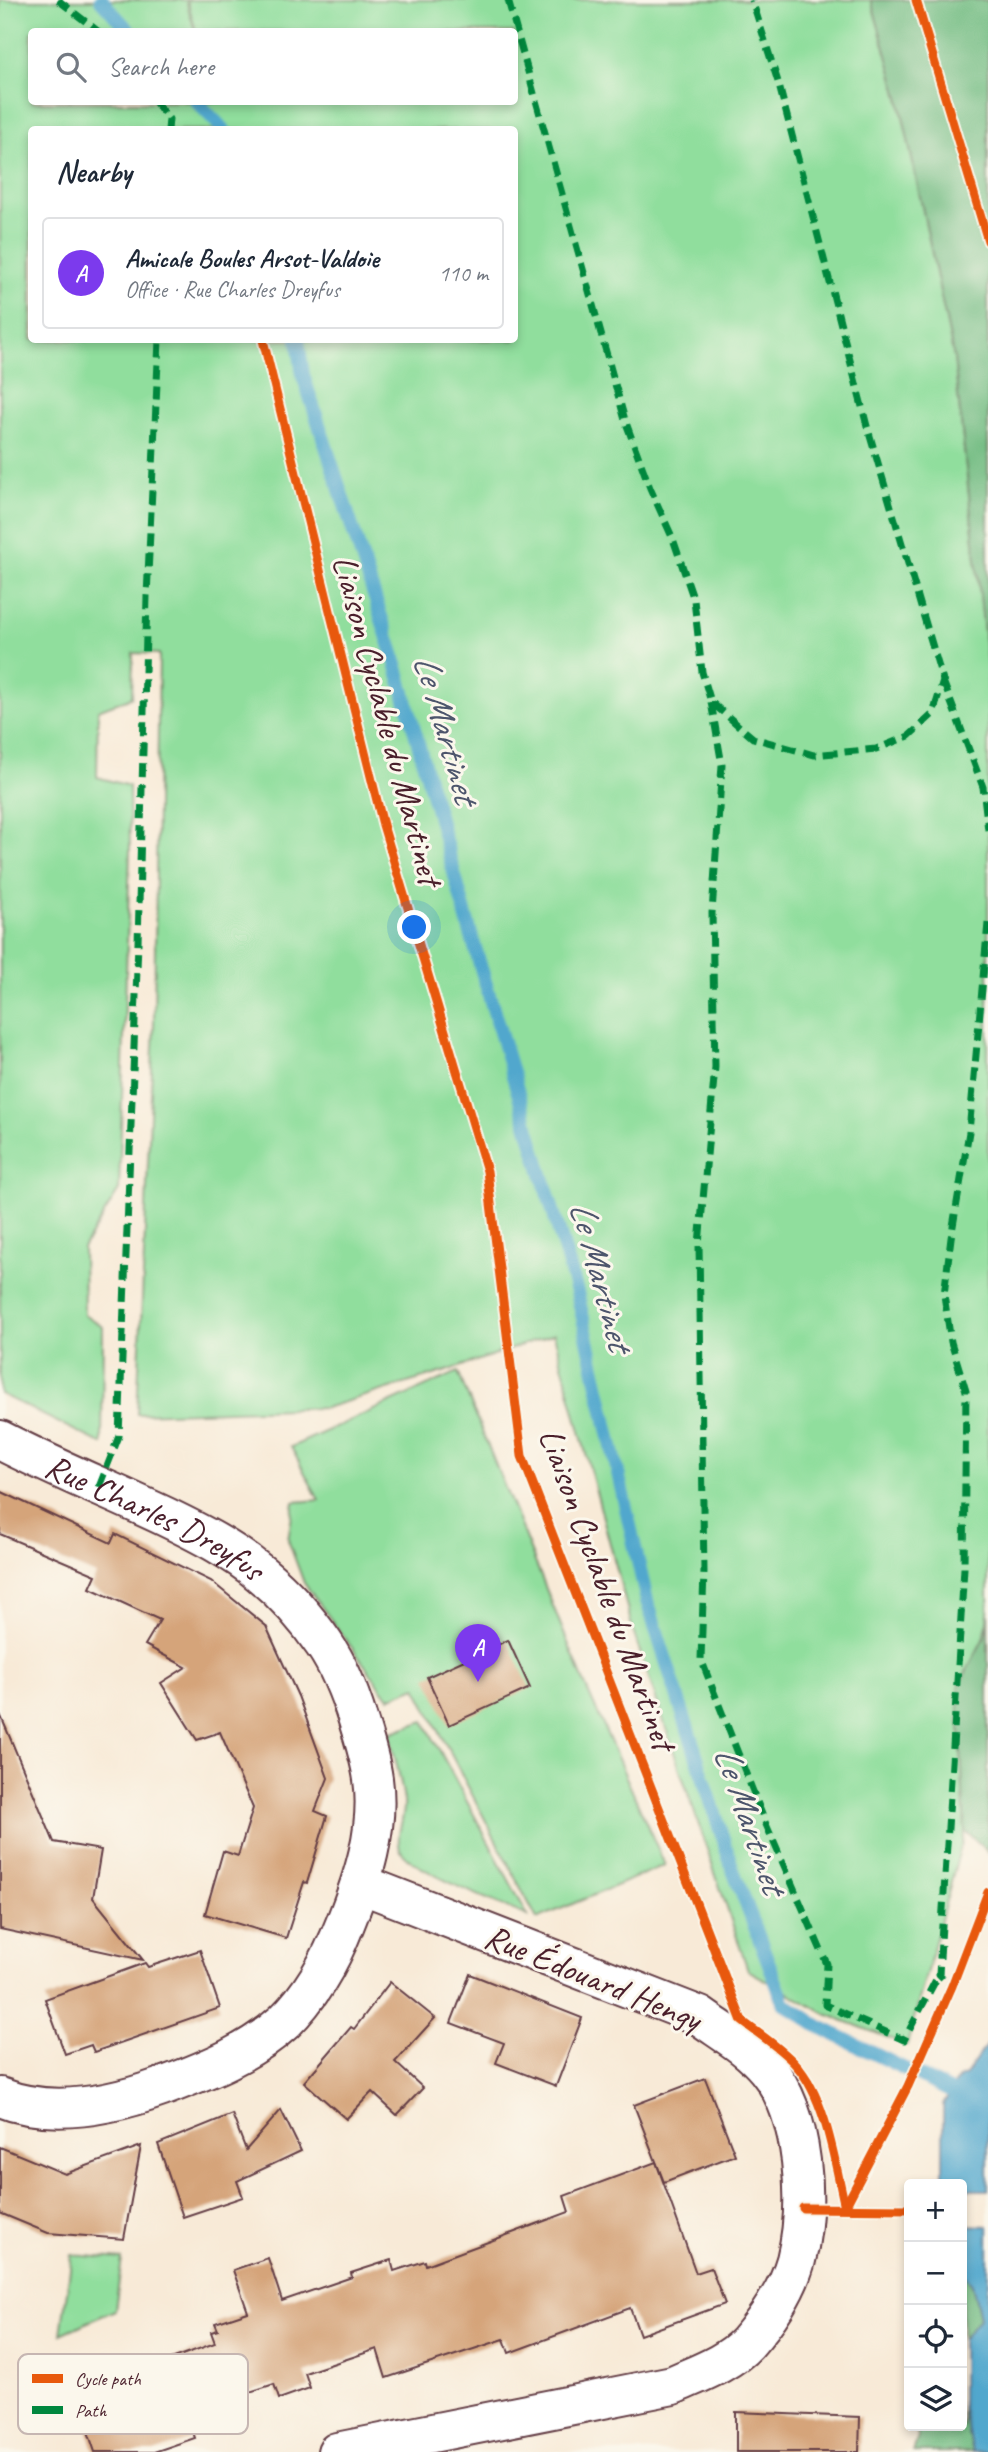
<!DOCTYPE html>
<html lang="en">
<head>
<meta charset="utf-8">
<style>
	body { margin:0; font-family:Caveat,sans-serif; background:#f2f2f3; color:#1f2937 }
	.controls { position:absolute; right:21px; bottom:21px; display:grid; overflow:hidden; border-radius:7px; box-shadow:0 4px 10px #0003 }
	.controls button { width:63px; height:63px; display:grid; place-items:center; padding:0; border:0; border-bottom:2px solid #e0e1e3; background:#fff; color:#1f2937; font:35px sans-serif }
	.you { position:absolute; left:415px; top:928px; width:24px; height:24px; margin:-18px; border:5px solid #fff; border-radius:50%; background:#1a73e8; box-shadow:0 0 0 10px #1a73e833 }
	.badge { display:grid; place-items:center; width:46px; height:46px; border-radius:50%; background:#7c3aed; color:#fff; font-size:23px; font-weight:700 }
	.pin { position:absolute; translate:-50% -58px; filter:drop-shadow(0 2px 4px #0008) }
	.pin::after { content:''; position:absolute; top:37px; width:24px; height:21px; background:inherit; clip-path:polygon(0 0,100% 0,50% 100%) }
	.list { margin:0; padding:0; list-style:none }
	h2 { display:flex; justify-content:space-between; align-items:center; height:91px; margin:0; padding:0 28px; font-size:30px }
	h2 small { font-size:23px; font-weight:400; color:#747a83 }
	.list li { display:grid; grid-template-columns:46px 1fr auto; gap:21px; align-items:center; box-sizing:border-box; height:112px; margin:0 14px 14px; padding:0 14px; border:2px solid #e0e1e3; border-radius:7px }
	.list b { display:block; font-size:26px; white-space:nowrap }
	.list p { margin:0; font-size:23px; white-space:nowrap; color:#747a83 }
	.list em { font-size:23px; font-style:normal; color:#747a83 }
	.icon { flex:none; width:38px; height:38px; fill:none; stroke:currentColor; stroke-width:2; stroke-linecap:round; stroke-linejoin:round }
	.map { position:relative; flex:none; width:988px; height:2452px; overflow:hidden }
	.search { position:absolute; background:#fff; box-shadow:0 4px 10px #0003; left:28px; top:28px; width:490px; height:77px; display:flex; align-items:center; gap:18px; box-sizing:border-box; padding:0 24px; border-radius:7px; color:#747a83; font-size:26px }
	.panel { position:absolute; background:#fff; box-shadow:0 4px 10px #0003; left:28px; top:126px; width:490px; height:217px; border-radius:7px }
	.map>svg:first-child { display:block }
	.green { fill:#90de9d; stroke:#6d7e64; stroke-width:2; fill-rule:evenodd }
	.forest { fill:#74bd84; stroke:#5f6e58; stroke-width:2 }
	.water { fill:#51a7cd; stroke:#4e637c; stroke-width:2 }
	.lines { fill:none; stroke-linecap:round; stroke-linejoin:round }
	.stream { stroke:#51a7cd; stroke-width:14 }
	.building { fill:#d5a47a }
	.street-casing { stroke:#643d45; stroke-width:42 }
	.street { stroke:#fff; stroke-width:38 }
	.quiet { stroke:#00873e; stroke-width:7; stroke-dasharray:14 7; stroke-linecap:butt }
	.cycleway-casing { stroke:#fbf7ec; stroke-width:13 }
	.cycleway { stroke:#e8590c; stroke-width:9 }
	.labels { text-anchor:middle; stroke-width:6; stroke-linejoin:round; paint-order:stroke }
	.street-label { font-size:35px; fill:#4a1f2b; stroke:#fbf7ec }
	.water-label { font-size:37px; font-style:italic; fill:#4d556c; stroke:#fbf7ec }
	.key { fill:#fbf7ec; stroke:#c6b6b2; stroke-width:2 }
	.key-label { font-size:19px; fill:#4a1f2b }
</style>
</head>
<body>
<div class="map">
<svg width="988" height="2452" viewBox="0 0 988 2452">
	<rect width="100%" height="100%" fill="#fbf7ec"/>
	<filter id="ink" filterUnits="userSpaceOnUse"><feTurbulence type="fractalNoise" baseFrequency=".0143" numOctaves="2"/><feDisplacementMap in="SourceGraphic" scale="14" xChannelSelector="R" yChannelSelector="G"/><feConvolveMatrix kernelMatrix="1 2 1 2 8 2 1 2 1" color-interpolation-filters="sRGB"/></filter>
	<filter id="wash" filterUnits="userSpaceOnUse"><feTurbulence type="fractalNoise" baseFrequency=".00686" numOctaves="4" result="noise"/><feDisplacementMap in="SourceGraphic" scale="28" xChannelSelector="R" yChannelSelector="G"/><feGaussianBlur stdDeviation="1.57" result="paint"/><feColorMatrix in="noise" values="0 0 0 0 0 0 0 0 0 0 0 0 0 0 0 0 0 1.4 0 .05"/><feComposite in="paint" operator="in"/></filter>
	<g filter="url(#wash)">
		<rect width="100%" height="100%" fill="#f8ead7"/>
		<!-- green -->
		<g class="green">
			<path d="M 0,0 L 186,0 L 195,31 L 32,32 L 32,102 L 514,102 L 514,32 L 196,31 L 187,0 L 871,0 L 899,97 L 954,358 L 988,669 L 988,1614 L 985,1636 L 958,1688 L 965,1831 L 907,2045 L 826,2014 L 748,1970 L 634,1634 L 554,1334 L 450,1370 L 325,1408 L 137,1414 L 154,1024 L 159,654 L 133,653 L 132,697 L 98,710 L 97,777 L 129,786 L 130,851 L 119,1190 L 83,1248 L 84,1314 L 103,1327 L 102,1444 L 0,1394 ZM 32,130 L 514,130 L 514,340 L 32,340 Z"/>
			<path d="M 458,1372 L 583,1680 L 665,1865 L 537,1919 L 416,1687 L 389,1698 L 304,1583 L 288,1540 L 294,1502 L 319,1500 L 291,1447 Z"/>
			<path d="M 424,1721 L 528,1916 C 505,1906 407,1869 400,1849 C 395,1833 406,1817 404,1801 C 401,1778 394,1755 389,1733 Z"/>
			<path d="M 72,2255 L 122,2259 L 115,2310 L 61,2334 Z"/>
		</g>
		<!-- forest -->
		<g class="forest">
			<path d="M 871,0 L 988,0 L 988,669 L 954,358 L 899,97 Z"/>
			<path d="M 988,1614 L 988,1852 L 965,1831 L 958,1687 L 985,1636 Z"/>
			<path d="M 962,2271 L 972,2284 L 980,2317 L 962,2340 Z"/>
			<path d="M 962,2404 L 972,2452 L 913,2452 L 918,2437 L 915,2426 L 962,2426 Z"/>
		</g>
		<!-- water -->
		<g class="water">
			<path d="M 988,2043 L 988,2190 L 962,2190 L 962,2184 L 943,2184 L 943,2105 L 959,2078 L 965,2075 Z"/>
			<path d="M 962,2225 L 988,2226 L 988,2452 L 972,2452 L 962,2404 L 962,2340 L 980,2317 L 972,2284 L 962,2271 Z"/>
		</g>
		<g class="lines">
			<!-- stream -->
			<g class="stream">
				<path d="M 101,0 L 130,32"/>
				<path d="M 197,102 L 224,130"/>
				<path d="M 298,340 L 303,375 L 395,660 L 471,934 L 577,1292 L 647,1601 L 733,1870 L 784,2003 L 818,2026 L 988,2110"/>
			</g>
		</g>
		<g id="blocks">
			<!-- building -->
			<g class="building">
				<path d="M 0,1491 L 111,1543 L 115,1534 L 211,1581 L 266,1626 L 298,1696 L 328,1778 L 315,1811 L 327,1816 L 307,1883 L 304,1882 L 286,1938 L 205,1914 L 223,1851 L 238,1856 L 253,1808 L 220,1732 L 197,1740 L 161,1683 L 186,1667 L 145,1645 L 160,1620 L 90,1588 L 96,1575 L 0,1534 Z"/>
				<path d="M 508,1640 L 530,1688 L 449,1725 L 427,1677 Z"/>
				<path d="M 0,1714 L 54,1842 L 101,1850 L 93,1898 L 143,1960 L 0,1929 Z"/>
				<path d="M 200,1950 L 220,2008 L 94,2052 L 91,2045 L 65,2054 L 45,1999 L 145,1963 L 148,1967 Z"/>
				<path d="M 470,1974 L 582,2018 L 556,2086 L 496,2063 L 504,2043 L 451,2023 Z"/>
				<path d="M 390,1982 L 435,2018 L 395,2062 L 423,2088 L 397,2115 L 372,2092 L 346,2119 L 304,2082 L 351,2027 L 354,2029 Z"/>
				<path d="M 705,2078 L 735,2155 L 664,2182 L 634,2105 Z"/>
				<path d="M 281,2110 L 301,2151 L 237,2181 L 243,2197 L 183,2217 L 158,2144 L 232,2114 L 246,2150 Z"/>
				<path d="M 141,2146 L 124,2239 L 48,2233 L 0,2213 L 0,2147 L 65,2174 Z"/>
				<path d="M 656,2162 L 696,2273 L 711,2268 L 725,2304 L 640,2335 L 630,2308 L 509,2353 L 504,2339 L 386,2378 L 377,2349 L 305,2373 L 310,2388 L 279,2399 L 274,2384 L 186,2413 L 195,2438 L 154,2452 L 95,2452 L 79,2405 L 126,2389 L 122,2377 L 215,2343 L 211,2332 L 218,2330 L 215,2323 L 248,2312 L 233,2270 L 268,2258 L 282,2301 L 352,2277 L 351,2273 L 391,2260 L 394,2271 L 425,2261 L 426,2265 L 569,2212 L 564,2196 Z"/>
				<path d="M 736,2412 L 860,2417 L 859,2452 L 736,2452 Z"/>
			</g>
		</g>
	</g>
	<g filter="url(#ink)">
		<use href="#blocks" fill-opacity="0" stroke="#643d45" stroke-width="2"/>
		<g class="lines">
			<!-- street casing -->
			<g class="street-casing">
				<g id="street">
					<path id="s1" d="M 0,1440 C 54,1468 111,1491 166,1517 C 199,1533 233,1550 261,1574 C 284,1593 307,1619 324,1644 C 339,1666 350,1694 358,1720 C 364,1739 370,1758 373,1779 C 380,1828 363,1879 345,1924 C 331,1960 312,1995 284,2022 C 249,2054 206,2070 162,2087 C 112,2105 52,2118 0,2097"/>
					<path d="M 337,2452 L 673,2385 C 697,2374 729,2363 747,2343 C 767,2320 788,2289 796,2260 C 810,2204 805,2115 767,2069 C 749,2047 722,2032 700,2016 L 361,1884"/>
				</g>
			</g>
			<!-- street -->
			<use href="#street" class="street"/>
			<!-- quiet -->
			<g class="quiet">
				<path d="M 58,0 L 99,32"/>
				<path d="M 508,0 L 625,420 L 650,488 L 673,539 L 694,600 L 702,672 L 711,702 L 753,738 L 814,755 L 876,749 L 909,736 L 933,714 L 943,681 L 867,426 L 779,85 L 752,0"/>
				<path d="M 155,102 L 169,119 L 168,130"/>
				<path d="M 943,681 L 983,787 L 988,830"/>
				<path d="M 711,702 L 722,765 L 712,913 L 715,1067 L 699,1244 L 704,1572 L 701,1659 L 765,1822 L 827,1964 L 825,2005 L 904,2040 L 939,1974"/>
				<path d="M 99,1487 L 119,1436 L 138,943 L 147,596 L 159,340"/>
				<path d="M 943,1978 L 939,1974 L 964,1568 L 966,1391 L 951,1342 L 944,1295 L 951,1238 L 969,1132 L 988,923"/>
			</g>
			<!-- cycleway casing -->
			<g class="cycleway-casing">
				<g id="cycleway">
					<path d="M 916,0 L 988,241"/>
					<path d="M 263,340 L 383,825 L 487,1171 L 522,1456 L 742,2021 C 760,2035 781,2048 796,2065 C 826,2098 835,2164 845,2207"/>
					<path d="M 845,2207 L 908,2086 L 952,1986 L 988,1892"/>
					<path d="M 803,2208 L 909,2209"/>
				</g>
			</g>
			<!-- cycleway -->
			<use href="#cycleway" class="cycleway"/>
		</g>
	</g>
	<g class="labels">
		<!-- street labels -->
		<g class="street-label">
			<text transform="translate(388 720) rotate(75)" y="12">Liaison Cyclable du Martinet</text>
			<text dy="12" stroke="none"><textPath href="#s1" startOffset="173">Rue Charles Dreyfus</textPath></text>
			<text transform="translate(608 1589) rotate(70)" y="12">Liaison Cyclable du Martinet</text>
			<text transform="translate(593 1977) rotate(22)" y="12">Rue Édouard Hengy</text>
		</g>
		<!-- water labels -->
		<g class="water-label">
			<text transform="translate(447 728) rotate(74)" y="13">Le Martinet</text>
			<text transform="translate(602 1275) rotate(75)" y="13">Le Martinet</text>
			<text transform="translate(751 1819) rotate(71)" y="13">Le Martinet</text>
		</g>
	</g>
	<!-- legend -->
	<rect x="18" y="2354" width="230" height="80" rx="10" class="key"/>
	<rect x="32" y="2374" width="31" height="9" fill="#e8590c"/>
	<rect x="32" y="2406" width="31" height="8" fill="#00873e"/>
	<g class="key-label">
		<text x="75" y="2385">Cycle path</text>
		<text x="75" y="2417">Path</text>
	</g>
</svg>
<div class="controls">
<button>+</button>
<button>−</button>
<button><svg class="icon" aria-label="locate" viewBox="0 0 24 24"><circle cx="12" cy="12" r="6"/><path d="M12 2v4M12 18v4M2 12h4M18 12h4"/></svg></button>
<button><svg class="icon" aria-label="layers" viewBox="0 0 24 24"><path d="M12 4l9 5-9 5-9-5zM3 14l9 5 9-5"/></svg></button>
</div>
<div class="you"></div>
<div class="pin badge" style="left:478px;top:1682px">A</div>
<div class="search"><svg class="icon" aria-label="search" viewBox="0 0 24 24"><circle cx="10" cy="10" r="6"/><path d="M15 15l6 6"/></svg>Search here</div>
<section class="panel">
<h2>Nearby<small></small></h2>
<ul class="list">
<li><span class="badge">A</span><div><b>Amicale Boules Arsot-Valdoie</b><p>Office · Rue Charles Dreyfus</p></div><em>110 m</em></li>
</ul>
</section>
</div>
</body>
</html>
